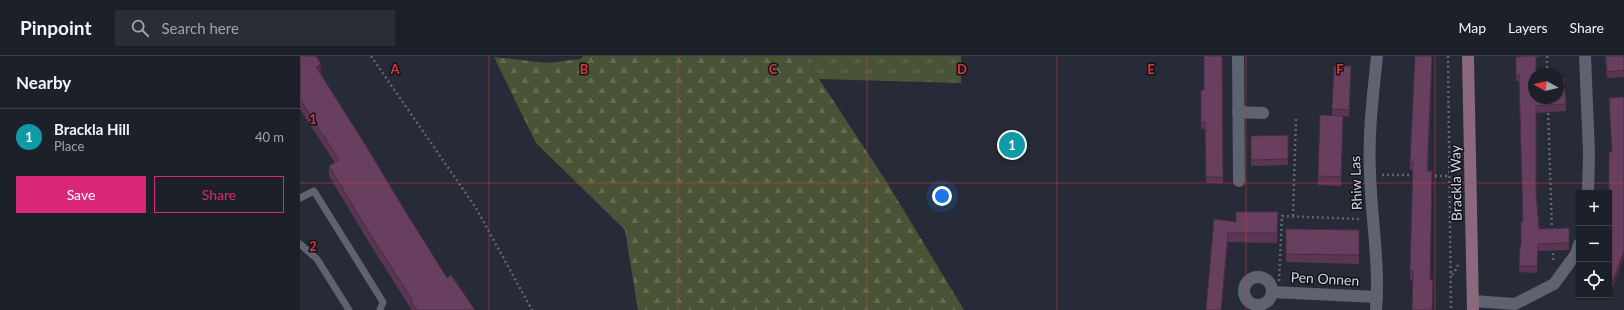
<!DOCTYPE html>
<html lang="en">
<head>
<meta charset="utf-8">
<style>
	body { margin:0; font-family:Lato,sans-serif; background:#292d35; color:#f1f3f6 }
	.controls { position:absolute; right:12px; bottom:12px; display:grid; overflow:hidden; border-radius:0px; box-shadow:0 1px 3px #0004 }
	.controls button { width:36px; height:36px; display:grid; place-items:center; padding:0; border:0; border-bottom:1px solid #3a3e46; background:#1c2029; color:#f1f3f6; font:20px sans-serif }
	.compass { position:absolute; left:1228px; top:12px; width:36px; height:36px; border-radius:50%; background:#1c2029; box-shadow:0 1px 3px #0004; rotate:278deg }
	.you { position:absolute; left:642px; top:140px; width:14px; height:14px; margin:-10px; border:3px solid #fff; border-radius:50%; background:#1a73e8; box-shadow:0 0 0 6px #1a73e833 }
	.badge { display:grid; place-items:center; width:26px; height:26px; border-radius:50%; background:#db2777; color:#fff; font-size:13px; font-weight:700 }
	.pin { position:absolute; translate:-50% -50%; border:2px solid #fff; box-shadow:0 1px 4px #0006 }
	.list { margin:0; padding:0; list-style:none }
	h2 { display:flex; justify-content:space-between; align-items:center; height:52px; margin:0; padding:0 16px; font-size:17px }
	h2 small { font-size:13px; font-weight:400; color:#a0a3a8 }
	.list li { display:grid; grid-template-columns:26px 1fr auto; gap:12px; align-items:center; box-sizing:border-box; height:56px; padding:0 16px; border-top:1px solid #3a3e46 }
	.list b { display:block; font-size:15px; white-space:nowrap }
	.list p { margin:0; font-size:13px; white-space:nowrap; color:#a0a3a8 }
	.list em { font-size:13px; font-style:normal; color:#a0a3a8 }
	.actions { display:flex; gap:8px; padding:12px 16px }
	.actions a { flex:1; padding:9px 0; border:1px solid #db2777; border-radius:0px; text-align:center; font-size:14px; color:#db2777 }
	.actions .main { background:#db2777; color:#fff }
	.icon { flex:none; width:22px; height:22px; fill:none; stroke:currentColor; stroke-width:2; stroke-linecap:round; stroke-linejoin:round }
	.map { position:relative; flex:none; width:1324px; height:254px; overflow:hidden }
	header { display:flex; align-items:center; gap:24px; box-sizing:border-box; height:56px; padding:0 20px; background:#1c2029; border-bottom:1px solid #3a3e46 }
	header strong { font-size:19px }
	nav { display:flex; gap:22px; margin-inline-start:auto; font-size:14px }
	.search { width:280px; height:36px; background:#292d35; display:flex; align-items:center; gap:10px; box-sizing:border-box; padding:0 14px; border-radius:0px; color:#a0a3a8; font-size:15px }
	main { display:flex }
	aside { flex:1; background:#1c2029 }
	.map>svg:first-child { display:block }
	.grass { fill:url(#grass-tufts) }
	.forest { fill:url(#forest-firs) }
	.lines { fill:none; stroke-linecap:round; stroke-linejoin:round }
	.path { stroke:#616670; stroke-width:2.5; stroke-dasharray:2 3; stroke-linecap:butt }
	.lane { stroke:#5e6371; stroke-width:7 }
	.street { stroke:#5e6371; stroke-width:12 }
	.secondary { stroke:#8b687c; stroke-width:12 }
	.wall { fill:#5a3653 }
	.shaded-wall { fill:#4a2c43 }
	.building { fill:#693f60; stroke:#4a2c43 }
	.grid { fill:none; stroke:#d6393a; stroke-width:1; stroke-opacity:0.55 }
	.labels { text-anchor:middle; stroke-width:3; stroke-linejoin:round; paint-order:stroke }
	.street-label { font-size:14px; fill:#d3d6de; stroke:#111319 }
	.grid-label { font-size:13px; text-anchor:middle; font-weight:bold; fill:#d6393a; stroke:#111319; stroke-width:3; stroke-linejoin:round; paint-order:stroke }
</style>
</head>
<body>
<header>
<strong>Pinpoint</strong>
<div class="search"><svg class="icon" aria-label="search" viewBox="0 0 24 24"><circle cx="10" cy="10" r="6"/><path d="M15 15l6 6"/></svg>Search here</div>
<nav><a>Map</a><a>Layers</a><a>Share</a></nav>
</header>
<main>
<aside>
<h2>Nearby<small></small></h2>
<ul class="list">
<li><span class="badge" style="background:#0f9aa8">1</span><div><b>Brackla Hill</b><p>Place</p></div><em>40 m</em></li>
</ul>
<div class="actions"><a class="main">Save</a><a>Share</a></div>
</aside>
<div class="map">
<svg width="1324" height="254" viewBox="0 0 1324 254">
	<defs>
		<pattern id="grass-tufts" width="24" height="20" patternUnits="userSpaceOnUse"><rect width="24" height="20" fill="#495436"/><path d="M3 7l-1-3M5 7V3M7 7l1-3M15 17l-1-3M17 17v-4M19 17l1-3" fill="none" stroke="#626c53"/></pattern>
		<pattern id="forest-firs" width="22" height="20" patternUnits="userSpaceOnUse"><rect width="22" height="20" fill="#495436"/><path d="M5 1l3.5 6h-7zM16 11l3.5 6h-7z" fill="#626c53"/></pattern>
	</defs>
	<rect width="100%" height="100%" fill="#262b37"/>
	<!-- grass -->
	<path class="grass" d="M 504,0 L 661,0 L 661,27 L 519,23 Z"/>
	<!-- forest -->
	<path class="forest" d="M 283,0 L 504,0 L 586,125 L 664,254 L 338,254 L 325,174 L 236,87 L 194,1 L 247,7 L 280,3 Z"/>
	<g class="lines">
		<!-- path -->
		<g class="path">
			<path d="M 71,0 L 176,152 L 232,254"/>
			<path d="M 1148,0 L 1151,254"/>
			<path d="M 1247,0 L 1247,18"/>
			<path d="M 1248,52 L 1252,175"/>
			<path d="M 1082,119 L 1115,119"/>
			<path d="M 1130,120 L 1150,120"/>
			<path d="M 1151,127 L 1157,145"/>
			<path d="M 993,160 L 996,63"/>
			<path d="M 1253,192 L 1253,207"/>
			<path d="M 1152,219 L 1157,212 L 1158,208"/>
			<path d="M 979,225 L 982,160 L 1060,163"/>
		</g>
		<!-- lane -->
		<g class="lane">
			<path d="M 0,142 L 14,135 L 83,246 L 80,254"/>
			<path d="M 0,188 L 17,203 L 49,254"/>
		</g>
		<!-- street -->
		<g class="street">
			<path d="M 938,0 L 939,125"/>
			<path d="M 1285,0 L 1289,97 L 1288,137"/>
			<path d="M 938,56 L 963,57"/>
			<circle cx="958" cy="235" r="14"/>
			<path d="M 972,236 L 1077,241"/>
			<path d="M 1173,245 L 1215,248 L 1254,228 L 1276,198 L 1279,188"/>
			<path d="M 1076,254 C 1080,208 1071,162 1070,116 C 1068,78 1073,39 1077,0"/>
		</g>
		<!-- secondary -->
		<path class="secondary" d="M 1168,0 L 1173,254"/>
	</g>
	<!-- wall -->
	<g class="wall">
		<path d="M 0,0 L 21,17 L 20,18 L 102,150 L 147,222 L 175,254 L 111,254 L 111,253 L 65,180 L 29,120 L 29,110 L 35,107 L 0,53 Z"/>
		<path d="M 922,0 L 923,127 L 906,127 L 905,73 L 901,73 L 901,34 L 904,34 Z"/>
		<path d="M 1221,0 L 1239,0 L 1239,1 L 1236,1 L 1234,42 L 1266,48 L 1266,55 L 1236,57 L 1236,137 L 1239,173 L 1269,172 L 1269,194 L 1238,195 L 1237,217 L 1219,216 L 1223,166 L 1219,25 L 1216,25 L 1216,1 L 1221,1 Z"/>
		<path d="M 1305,0 L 1324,0 L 1324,21 L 1307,22 Z"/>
		<path d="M 1132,5 L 1128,115 L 1130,224 L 1133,233 L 1113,224 L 1110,224 L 1113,115 L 1110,114 L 1110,106 Z"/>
		<path d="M 1034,10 L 1051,10 L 1049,61 L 1043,60 L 1041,130 L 1018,129 L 1018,120 L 1032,59 Z"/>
		<path d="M 1324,41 L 1313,231 L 1309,230 L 1309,96 L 1312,96 L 1309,42 Z"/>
		<path d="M 951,80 L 988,103 L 988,109 L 951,110 Z"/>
		<path d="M 978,156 L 977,187 L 928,186 L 921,254 L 906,254 L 914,163 L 936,166 Z"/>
		<path d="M 986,173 L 1059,174 L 1059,208 L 986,206 Z"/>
	</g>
	<!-- shaded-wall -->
	<g class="shaded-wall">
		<path d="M 1132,0 L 1132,5 L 1127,124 L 1127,115 Z"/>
		<path d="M 21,8 L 21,17 L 16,21 L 16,11 Z"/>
		<path d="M 928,177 L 928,186 L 921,254 Z"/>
		<path d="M 1324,195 L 1324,202 L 1313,231 L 1313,225 Z"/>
	</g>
	<!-- building -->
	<g class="building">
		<path d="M 0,0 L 16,0 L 21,8 L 16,11 L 63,85 L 102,150 L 147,222 L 151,219 L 175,254 L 117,254 L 111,246 L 113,245 L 65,170 L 29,110 L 39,104 L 0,43 L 0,31 L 1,30 L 0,29 Z"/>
		<path d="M 904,0 L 922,0 L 923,121 L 906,121 L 905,66 L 901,66 L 901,34 L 904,34 Z"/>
		<path d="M 1115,0 L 1132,0 L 1127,115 L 1132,115 L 1130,224 L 1133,224 L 1132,254 L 1112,254 L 1113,215 L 1110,215 L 1113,106 L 1110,106 Z"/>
		<path d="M 1221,0 L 1236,0 L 1236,18 L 1234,18 L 1234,42 L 1258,42 L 1258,22 L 1264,22 L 1266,48 L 1236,50 L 1236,137 L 1239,173 L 1269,172 L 1269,187 L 1238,188 L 1237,210 L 1219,210 L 1220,190 L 1221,190 L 1221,166 L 1223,166 L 1219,19 L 1216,19 L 1216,1 L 1221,1 Z"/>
		<path d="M 1306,0 L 1324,0 L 1324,14 L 1307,16 Z"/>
		<path d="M 1034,10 L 1051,10 L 1049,54 L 1032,53 Z"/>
		<path d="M 1324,41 L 1324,195 L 1313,225 L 1309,223 L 1309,96 L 1312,96 L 1309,42 Z"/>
		<path d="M 1020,59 L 1043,60 L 1041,121 L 1018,120 Z"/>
		<path d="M 988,79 L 988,103 L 951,104 L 951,80 Z"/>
		<path d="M 936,156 L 978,156 L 977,177 L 928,177 L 921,254 L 906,254 L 914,163 L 936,166 Z"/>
		<path d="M 986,173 L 1059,174 L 1059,199 L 986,198 Z"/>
	</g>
	<!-- grid -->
	<path class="grid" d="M 189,0 L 189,254M 378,0 L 378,254M 567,0 L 567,254M 757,0 L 757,254M 946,0 L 946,254M 1135,0 L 1135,254M 0,127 L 1324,127"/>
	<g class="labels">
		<!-- street labels -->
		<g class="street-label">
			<text transform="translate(1056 127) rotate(-92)" y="5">Rhiw Las</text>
			<text transform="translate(1156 127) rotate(-91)" y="5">Brackla Way</text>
			<text transform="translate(1025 223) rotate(3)" y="5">Pen Onnen</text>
		</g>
	</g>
	<g class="grid-label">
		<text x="95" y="18">A</text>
		<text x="284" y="18">B</text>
		<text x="473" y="18">C</text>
		<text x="662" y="18">D</text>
		<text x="851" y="18">E</text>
		<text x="1040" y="18">F</text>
		<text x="13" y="68">1</text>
		<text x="13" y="195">2</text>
	</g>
</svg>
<div class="controls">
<button>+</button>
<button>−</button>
<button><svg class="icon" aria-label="locate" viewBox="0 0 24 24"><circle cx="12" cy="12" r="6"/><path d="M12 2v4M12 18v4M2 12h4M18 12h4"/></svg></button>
</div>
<svg class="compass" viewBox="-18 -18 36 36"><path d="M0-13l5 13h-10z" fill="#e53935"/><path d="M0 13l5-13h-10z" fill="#a0a3a8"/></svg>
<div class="you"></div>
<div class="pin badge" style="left:712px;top:89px;background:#0f9aa8">1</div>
</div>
</main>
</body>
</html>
